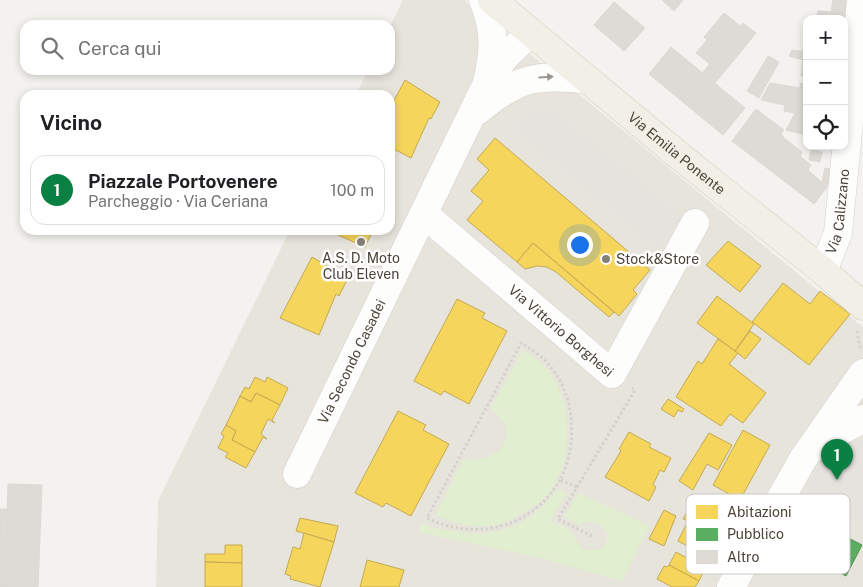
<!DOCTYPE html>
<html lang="it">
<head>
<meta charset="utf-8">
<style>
	body { margin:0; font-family:"Public Sans",sans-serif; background:#f2f2f2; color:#202124 }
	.controls { position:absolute; right:15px; top:15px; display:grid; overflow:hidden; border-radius:10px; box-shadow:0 2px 8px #0003 }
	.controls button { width:45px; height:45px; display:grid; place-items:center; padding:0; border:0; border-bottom:1px solid #e0e0e0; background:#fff; color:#202124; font:25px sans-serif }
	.you { position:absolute; left:579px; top:244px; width:18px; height:18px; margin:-12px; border:4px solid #fff; border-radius:50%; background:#1a73e8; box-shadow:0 0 0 8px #1a73e833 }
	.badge { display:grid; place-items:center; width:32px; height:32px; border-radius:50%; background:#0b8043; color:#fff; font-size:16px; font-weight:700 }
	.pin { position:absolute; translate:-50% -41px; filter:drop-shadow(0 1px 2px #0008) }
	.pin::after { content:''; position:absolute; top:26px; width:18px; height:15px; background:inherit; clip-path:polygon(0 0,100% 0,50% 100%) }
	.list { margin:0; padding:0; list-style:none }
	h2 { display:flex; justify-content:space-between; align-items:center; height:65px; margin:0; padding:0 20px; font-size:21px }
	h2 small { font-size:16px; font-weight:400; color:#757577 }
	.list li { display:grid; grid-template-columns:32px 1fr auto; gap:15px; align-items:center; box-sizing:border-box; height:70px; margin:0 10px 10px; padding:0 10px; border:1px solid #e0e0e0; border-radius:15px }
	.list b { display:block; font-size:19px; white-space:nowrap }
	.list p { margin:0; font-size:16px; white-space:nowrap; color:#757577 }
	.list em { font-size:16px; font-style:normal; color:#757577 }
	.icon { flex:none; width:28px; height:28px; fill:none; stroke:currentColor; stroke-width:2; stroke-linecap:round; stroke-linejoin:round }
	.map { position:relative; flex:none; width:863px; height:587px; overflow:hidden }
	.search { position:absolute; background:#fff; box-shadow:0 2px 8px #0003; left:20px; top:20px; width:375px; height:55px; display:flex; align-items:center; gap:12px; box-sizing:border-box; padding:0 18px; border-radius:15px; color:#757577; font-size:19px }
	.panel { position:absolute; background:#fff; box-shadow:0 2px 8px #0003; left:20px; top:90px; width:375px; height:145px; border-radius:15px }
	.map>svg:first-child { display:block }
	.residential { fill:#e7e4dc }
	.green { fill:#e1eecf }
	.parking { fill:#e6e3df }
	.homes { fill:#f6d55c; stroke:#c3aa52 }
	.public { fill:#5aae61; stroke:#568e55 }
	.building { fill:#dedbd6; stroke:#dcd9d4 }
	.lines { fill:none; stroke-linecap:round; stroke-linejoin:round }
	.minor-casing { stroke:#d2d0cb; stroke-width:29 }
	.major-casing { stroke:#d6cebb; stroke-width:29 }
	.path { stroke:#d3d2cc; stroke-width:3; stroke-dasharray:2.5 2.5; stroke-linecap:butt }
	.minor { stroke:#fdfdfc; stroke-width:28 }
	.major { stroke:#f2efe6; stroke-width:28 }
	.oneway { fill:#9b9791 }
	.poi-dot { fill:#868178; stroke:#fff; stroke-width:2 }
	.labels { text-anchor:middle; stroke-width:5; stroke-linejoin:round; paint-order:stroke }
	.street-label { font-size:14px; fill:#4b4439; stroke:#fff }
	.poi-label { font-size:14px; fill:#4b4439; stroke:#fff }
	.key { fill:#fff; stroke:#c9c7c4; stroke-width:1 }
	.key-label { font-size:14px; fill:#4b4439 }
</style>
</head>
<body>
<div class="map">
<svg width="863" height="587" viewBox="0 0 863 587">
	<rect width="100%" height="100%" fill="#f4f2ee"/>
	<!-- residential -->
	<path class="residential" d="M 403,0 L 464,0 L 863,327 L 863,587 L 156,587 L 158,501 L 290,230 L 390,230 L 390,95 L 356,95 L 368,70 L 390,70 L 390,26 Z"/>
	<!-- green -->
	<g class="green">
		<path d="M 523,350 C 531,356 541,361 547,369 C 574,399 575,472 543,500 C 535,506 509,522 499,524 C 479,529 454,524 436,515 L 463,460 C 486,461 514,452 504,423 C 502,418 495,412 491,408 Z"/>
		<path d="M 557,489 L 567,493 L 550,521 L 569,529 L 583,550 L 599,550 L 606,543 L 608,533 C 601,523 591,518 580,525 L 564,516 L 579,493 L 650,526 L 622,581 L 538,557 L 418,532 L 420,524 C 477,539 519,541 557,489 Z"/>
	</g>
	<!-- parking -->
	<g class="parking">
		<path d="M 536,113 L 553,113 L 682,219 L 662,248 L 520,130 L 528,115 Z"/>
		<path d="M 863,440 L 863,522 L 804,494 L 820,466 Z"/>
	</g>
	<!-- homes -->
	<g class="homes">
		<path d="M 405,80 L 440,102 L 431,119 L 429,118 L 411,158 L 390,147 L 390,108 Z"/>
		<path d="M 495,138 L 650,270 L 633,290 L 637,294 L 619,316 L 533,243 L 517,262 L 467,220 L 483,201 L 471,191 L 489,170 L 477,159 Z"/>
		<path d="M 327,230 L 373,230 L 365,247 Z"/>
		<path d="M 728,241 L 761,266 L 740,292 L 706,265 Z"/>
		<path d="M 533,243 L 614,312 L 609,317 L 556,272 L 547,267 L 537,266 L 525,269 L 517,262 Z"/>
		<path d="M 312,257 L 348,278 L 339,296 L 336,294 L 319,335 L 280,318 Z"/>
		<path d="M 783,283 L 810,304 L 820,291 L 850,314 L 809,365 L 752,322 Z"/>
		<path d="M 717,296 L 754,324 L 735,351 L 697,323 Z"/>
		<path d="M 457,299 L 485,313 L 482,318 L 507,331 L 469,404 L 444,391 L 441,395 L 414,381 Z"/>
		<path d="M 750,331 L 761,339 L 745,359 L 735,351 Z"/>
		<path d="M 718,339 L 738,353 L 729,364 L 766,393 L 743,423 L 730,414 L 721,426 L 676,397 L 698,361 L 702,364 Z"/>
		<path d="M 255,377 L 265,382 L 267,377 L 288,388 L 280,405 L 256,393 L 251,402 L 240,396 L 245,387 L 249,389 Z"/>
		<path d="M 256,393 L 280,405 L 272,420 L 275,423 L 268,419 L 261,434 L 267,439 L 263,437 L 255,452 L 232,440 L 236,431 L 226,425 L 240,396 L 251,402 Z"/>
		<path d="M 668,399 L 684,409 L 682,412 L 678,410 L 674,417 L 661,409 Z"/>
		<path d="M 398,411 L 426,425 L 423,430 L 449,444 L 411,516 L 386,503 L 383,507 L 355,493 Z"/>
		<path d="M 226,425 L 236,431 L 232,440 L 255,452 L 246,468 L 225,457 L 228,453 L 218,448 L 224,436 L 221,434 Z"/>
		<path d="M 743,430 L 770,445 L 740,500 L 713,485 Z"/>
		<path d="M 629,432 L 651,444 L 649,447 L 671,458 L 664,472 L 660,470 L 653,485 L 656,487 L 649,501 L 605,477 L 621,451 L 619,449 Z"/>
		<path d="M 709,433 L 732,445 L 718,470 L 707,464 L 693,490 L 679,481 Z"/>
		<path d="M 693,501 L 708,508 L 710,504 L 732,516 L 710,558 L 678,541 L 688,521 L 683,519 Z"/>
		<path d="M 664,510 L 676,516 L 664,546 L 649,539 Z"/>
		<path d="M 300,518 L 338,526 L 334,542 L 296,531 Z"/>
		<path d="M 304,533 L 334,542 L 320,587 L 290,579 L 291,576 L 285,574 L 293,547 L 300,549 Z"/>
		<path d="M 225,545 L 242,545 L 242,563 L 205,562 L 205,554 L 225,554 Z"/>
		<path d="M 676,552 L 705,568 L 699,581 L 669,565 Z"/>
		<path d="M 367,560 L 404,570 L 399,587 L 360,587 Z"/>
		<path d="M 205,562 L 242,563 L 242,587 L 205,587 Z"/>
		<path d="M 669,565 L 699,581 L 695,587 L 672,587 L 657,579 L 664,566 L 667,567 Z"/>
	</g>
	<!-- public -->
	<path class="public" d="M 823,525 L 862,545 L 846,576 L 807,556 Z"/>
	<!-- building -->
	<g class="building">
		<path d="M 662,0 L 683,0 L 674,11 Z"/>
		<path d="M 833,0 L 852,0 L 844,51 L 844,19 L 817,19 L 818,11 L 831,12 Z"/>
		<path d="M 614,2 L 645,28 L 624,51 L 594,25 Z"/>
		<path d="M 724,13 L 740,26 L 743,23 L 756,33 L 715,83 L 702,73 L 710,64 L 696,53 L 707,40 L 704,37 Z"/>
		<path d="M 671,47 L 745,108 L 723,135 L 649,74 Z"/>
		<path d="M 792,50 L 807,52 L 807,77 L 801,76 L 803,60 L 789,56 Z"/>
		<path d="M 768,56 L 779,62 L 759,98 L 747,91 Z"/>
		<path d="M 770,83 L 800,88 L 800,83 L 807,85 L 807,135 L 786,130 L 795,113 L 784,111 L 785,105 L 761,100 Z"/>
		<path d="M 756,109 L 784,130 L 781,134 L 784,138 L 802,152 L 800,156 L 811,165 L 808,170 L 827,187 L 814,204 L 732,141 Z"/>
		<path d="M 811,149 L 822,152 L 820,162 L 809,160 Z"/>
		<path d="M 825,168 L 836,170 L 832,188 L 822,182 Z"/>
		<path d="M 8,484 L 42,485 L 38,587 L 5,587 Z"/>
		<path d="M 0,509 L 8,509 L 5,587 L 0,587 Z"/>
	</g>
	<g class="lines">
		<!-- minor casing -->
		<g class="minor-casing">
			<g id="minor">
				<path d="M 489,80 L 505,57 L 531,32"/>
				<path d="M 476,112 C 517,78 536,73 588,80"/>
				<path id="s1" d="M 424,214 L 612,374 L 695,223"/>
				<path id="s2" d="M 823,271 L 838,233 L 861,0"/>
				<path d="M 818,447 L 836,433 L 863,419"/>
				<path id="s3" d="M 297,474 L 487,83 C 494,51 496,31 483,0"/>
				<path d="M 731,587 L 803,459 L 863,373"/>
			</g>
		</g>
		<!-- major casing -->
		<g class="major-casing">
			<g id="major">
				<path id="s4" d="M 492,0 L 677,154 L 823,271 L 863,306"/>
			</g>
		</g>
		<!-- path -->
		<g class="path">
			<path d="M 857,331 L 860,349"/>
			<path d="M 560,480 C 555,487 550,496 543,502 C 511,533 466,537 427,518 L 521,343 C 530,349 541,355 548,364 C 576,394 578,445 560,480 L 577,487"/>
			<path d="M 592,536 L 558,519 L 635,390 L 632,388"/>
		</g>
		<!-- minor -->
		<use href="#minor" class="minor"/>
		<!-- major -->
		<use href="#major" class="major"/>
	</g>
	<!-- one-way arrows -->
	<defs><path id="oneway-solid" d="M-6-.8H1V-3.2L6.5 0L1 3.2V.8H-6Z" transform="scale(1.25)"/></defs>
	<use class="oneway" href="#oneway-solid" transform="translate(546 77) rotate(-3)"/>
	<!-- markers -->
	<g class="poi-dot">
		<circle cx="361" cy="242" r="5"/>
		<circle cx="606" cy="259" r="5"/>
	</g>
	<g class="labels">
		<!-- street labels -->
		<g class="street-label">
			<text dy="5" stroke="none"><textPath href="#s4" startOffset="240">Via Emilia Ponente</textPath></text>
			<text dy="5" stroke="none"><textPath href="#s2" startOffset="62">Via Calizzano</textPath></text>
			<text dy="5" stroke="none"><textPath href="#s1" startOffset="180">Via Vittorio Borghesi</textPath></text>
			<text dy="5" stroke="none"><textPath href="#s3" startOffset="125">Via Secondo Casadei</textPath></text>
		</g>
		<!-- poi labels -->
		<g class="poi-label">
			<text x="361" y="263">A.S. D. Moto<tspan x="361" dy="16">Club Eleven</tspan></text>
			<text x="616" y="264" text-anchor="start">Stock&amp;Store</text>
		</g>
	</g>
	<!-- legend -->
	<rect x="686" y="494" width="164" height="80" rx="8" class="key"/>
	<rect x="696" y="505" width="22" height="14" fill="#f6d55c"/>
	<rect x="696" y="528" width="22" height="13" fill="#5aae61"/>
	<rect x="696" y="550" width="22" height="14" fill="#dedbd6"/>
	<g class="key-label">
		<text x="727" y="517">Abitazioni</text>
		<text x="727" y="539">Pubblico</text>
		<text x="727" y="562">Altro</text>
	</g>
</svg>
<div class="controls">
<button>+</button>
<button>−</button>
<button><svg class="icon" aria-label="locate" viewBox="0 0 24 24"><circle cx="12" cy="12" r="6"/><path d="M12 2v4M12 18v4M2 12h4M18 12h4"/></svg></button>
</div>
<div class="you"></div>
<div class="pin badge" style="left:837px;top:480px">1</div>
<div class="search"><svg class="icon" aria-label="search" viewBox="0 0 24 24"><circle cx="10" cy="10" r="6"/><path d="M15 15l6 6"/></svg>Cerca qui</div>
<section class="panel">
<h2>Vicino<small></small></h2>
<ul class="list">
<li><span class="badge">1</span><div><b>Piazzale Portovenere</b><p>Parcheggio · Via Ceriana</p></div><em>100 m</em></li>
</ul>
</section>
</div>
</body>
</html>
